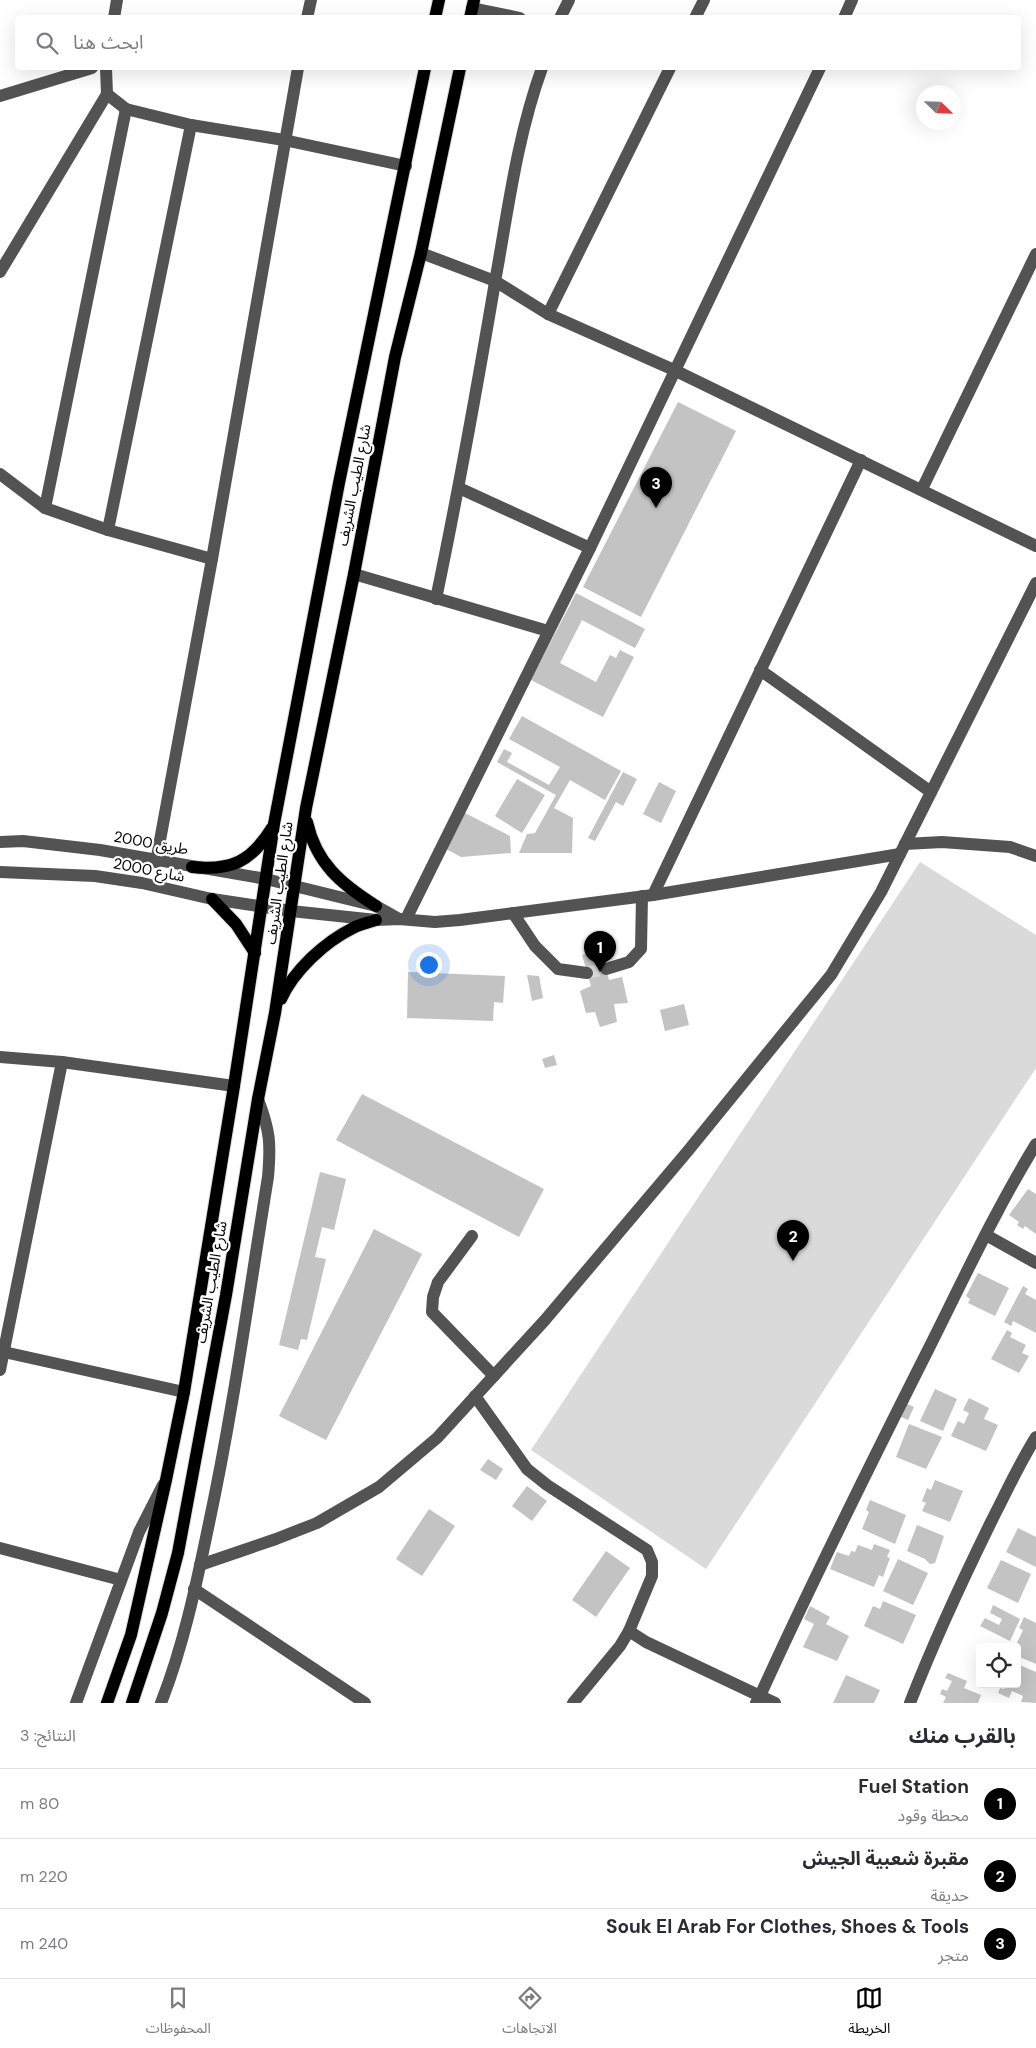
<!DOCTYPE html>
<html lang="ar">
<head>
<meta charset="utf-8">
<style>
	body { margin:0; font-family:"DM Sans","Noto Sans Arabic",sans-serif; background:#f7f7f7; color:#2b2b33; direction:rtl }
	.controls { position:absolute; right:15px; bottom:15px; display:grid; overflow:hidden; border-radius:5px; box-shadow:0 5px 20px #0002 }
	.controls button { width:45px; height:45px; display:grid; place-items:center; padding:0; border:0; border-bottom:1px solid #e1e1e2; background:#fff; color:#2b2b33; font:25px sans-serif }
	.compass { position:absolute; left:916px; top:85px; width:45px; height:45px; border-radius:50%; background:#fff; box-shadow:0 5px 20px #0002; rotate:113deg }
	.you { position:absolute; left:428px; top:964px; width:18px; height:18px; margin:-12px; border:4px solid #fff; border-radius:50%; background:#1a73e8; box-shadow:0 0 0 8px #1a73e833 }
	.badge { display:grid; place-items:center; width:32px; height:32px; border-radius:50%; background:#000; color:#fff; font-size:16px; font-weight:700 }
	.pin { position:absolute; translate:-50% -41px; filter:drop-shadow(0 1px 2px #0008) }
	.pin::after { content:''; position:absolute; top:26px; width:18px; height:15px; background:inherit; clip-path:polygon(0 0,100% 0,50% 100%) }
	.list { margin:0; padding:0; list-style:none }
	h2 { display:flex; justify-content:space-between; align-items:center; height:65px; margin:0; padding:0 20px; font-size:21px }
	h2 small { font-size:16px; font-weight:400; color:#7c7c81 }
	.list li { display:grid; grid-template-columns:32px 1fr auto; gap:15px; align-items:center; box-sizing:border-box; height:70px; padding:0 20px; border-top:1px solid #e1e1e2 }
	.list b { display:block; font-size:19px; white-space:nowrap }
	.list p { margin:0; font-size:16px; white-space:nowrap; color:#7c7c81 }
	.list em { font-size:16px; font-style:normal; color:#7c7c81 }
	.icon { flex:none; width:28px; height:28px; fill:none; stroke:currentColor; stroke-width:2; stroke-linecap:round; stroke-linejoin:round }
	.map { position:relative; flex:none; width:1036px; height:1703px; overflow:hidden; direction:ltr }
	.search { position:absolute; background:#fff; box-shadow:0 5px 20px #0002; left:15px; right:15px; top:15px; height:55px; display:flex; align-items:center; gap:12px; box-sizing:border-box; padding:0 18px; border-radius:5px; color:#7c7c81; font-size:19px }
	.sheet { height:275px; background:#fff }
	nav { display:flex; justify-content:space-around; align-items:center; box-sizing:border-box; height:70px; border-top:1px solid #e1e1e2; background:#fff; font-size:14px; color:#7c7c81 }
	nav a { display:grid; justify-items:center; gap:2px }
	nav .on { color:#000 }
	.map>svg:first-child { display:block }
	.green { fill:#dadada }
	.building { fill:#c3c3c3 }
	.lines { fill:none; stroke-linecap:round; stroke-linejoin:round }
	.minor-tunnel { stroke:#d9d9d9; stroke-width:12; stroke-dasharray:12 6; stroke-linecap:butt }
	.major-casing { stroke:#dbdbdb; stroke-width:14 }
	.minor { stroke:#535353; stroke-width:12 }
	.major { stroke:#000; stroke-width:12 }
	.labels { text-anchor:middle; stroke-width:4.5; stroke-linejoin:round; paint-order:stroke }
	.street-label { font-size:15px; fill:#000; stroke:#fff }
</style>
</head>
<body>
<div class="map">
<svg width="1036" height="1703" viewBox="0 0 1036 1703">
	<rect width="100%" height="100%" fill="#fff"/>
	<!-- green -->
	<path class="green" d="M 920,862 L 1036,935 L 1036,1068 L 706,1569 L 531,1450 Z"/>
	<!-- building -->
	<g class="building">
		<path d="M 678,402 L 736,431 L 641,617 L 583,587 Z"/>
		<path d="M 576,593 L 645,629 L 635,648 L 582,620 L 560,663 L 596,682 L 610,655 L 616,658 L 620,650 L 634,657 L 603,717 L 531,680 Z"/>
		<path d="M 522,716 L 621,771 L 605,800 L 570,780 L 554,808 L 573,818 L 572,853 L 519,853 L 527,834 L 535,833 L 556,795 L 497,762 L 504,749 L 512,753 L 507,762 L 549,785 L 560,767 L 509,739 Z"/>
		<path d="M 623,772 L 637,779 L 623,806 L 616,802 L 595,841 L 588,838 Z"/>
		<path d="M 517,779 L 545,795 L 522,833 L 495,816 Z"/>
		<path d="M 659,782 L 676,791 L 661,823 L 643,814 Z"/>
		<path d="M 465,813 L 510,836 L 511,853 L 461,857 L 446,849 Z"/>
		<path d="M 601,948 L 609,980 L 622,977 L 628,1003 L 614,1004 L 617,1022 L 600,1027 L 595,1012 L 586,1013 L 580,991 L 591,986 L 582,955 Z"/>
		<path d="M 408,972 L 505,976 L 503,1003 L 494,1002 L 493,1021 L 407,1018 Z"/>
		<path d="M 527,975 L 539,976 L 543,998 L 532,1001 Z"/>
		<path d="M 684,1004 L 689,1025 L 665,1031 L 660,1010 Z"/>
		<path d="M 554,1055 L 557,1065 L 545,1068 L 542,1059 Z"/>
		<path d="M 362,1094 L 544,1189 L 519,1237 L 336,1140 Z"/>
		<path d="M 320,1172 L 346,1179 L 334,1230 L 322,1227 L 315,1257 L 326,1259 L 307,1340 L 301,1339 L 298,1350 L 279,1345 Z"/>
		<path d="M 1028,1189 L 1036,1194 L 1036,1234 L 1025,1226 L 1023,1229 L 1017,1225 L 1019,1222 L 1009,1215 Z"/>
		<path d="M 374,1229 L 422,1254 L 326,1440 L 279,1416 Z"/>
		<path d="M 978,1273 L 1009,1288 L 995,1316 L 968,1303 L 970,1299 L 966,1296 Z"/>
		<path d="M 1023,1286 L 1028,1289 L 1025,1294 L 1036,1300 L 1036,1333 L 1013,1321 L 1011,1326 L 1004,1322 Z"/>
		<path d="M 1007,1330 L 1012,1333 L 1010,1337 L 1026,1345 L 1022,1353 L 1029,1356 L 1019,1373 L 991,1359 Z"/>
		<path d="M 935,1389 L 957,1399 L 943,1431 L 920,1421 Z"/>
		<path d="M 969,1398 L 989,1408 L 984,1419 L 998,1425 L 986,1451 L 951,1436 L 958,1421 L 964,1424 L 969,1413 L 963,1410 Z"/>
		<path d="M 905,1403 L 914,1407 L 908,1420 L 899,1416 Z"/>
		<path d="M 909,1424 L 942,1437 L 926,1469 L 896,1457 Z"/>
		<path d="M 488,1459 L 503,1469 L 496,1480 L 480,1470 Z"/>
		<path d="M 935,1480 L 963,1491 L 950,1522 L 922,1511 L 926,1503 L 922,1501 L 927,1488 L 931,1490 Z"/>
		<path d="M 527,1486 L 547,1501 L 532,1521 L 512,1506 Z"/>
		<path d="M 870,1500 L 906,1515 L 895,1544 L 862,1529 L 869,1512 L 866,1510 Z"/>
		<path d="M 429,1509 L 455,1526 L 422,1576 L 396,1559 Z"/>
		<path d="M 917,1525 L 944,1536 L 935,1563 L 930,1564 L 925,1559 L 907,1551 Z"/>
		<path d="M 1018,1528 L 1036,1537 L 1036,1567 L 1006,1552 Z"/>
		<path d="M 874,1544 L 890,1550 L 887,1557 L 890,1558 L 883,1577 L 879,1575 L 874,1587 L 830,1569 L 837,1552 L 849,1556 L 851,1551 L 855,1552 L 858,1545 L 872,1550 Z"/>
		<path d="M 606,1551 L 630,1568 L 596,1617 L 572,1600 Z"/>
		<path d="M 898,1559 L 928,1573 L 913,1605 L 883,1591 Z"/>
		<path d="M 1001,1560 L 1031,1574 L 1018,1603 L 987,1588 Z"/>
		<path d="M 883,1601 L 916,1615 L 903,1644 L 864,1626 L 873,1606 L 880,1609 Z"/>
		<path d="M 993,1605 L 1020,1619 L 1010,1641 L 980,1626 L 985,1618 L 999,1625 L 1002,1619 L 990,1613 Z"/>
		<path d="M 810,1606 L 830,1617 L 826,1624 L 849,1636 L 837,1661 L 803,1647 L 814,1624 L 804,1619 Z"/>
		<path d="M 1024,1617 L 1036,1623 L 1036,1664 L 1017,1656 L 1017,1647 L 1015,1647 L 1023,1630 L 1019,1628 Z"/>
		<path d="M 1017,1664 L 1036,1672 L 1036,1703 L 1021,1702 L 1023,1696 L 1012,1691 L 1009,1698 L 998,1693 L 1000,1688 L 1004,1689 L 1006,1684 L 1017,1684 Z"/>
		<path d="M 948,1673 L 967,1681 L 964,1688 L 981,1695 L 978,1703 L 943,1703 L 946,1697 L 940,1694 L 942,1689 L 947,1691 L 952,1681 L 945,1678 Z"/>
		<path d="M 846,1675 L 880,1690 L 874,1703 L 833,1703 Z"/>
	</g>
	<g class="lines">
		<!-- minor-tunnel -->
		<path class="minor-tunnel" d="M 587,973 L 606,969"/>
		<!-- major casing -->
		<g class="major-casing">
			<g id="major">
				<path d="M 435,18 L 439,0"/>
				<path d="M 470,18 L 474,0"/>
				<path d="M 307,822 C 316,863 341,884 376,906"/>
				<path d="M 192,867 C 231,871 251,862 272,828"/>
				<path d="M 212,899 L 236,924 L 255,953"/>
				<path d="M 281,999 C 294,970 325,942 353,928 C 360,924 368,923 376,920"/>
				<path d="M 107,1703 L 131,1635 L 166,1480 L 184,1392 L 234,1086 L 274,824 L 339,483 L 425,68"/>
				<path d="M 132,1703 L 162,1613 L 178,1553 L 226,1295 L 258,1099 L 275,1013 L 306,808 L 354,574 L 395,357 L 421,253 L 460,68"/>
			</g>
		</g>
		<!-- minor -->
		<g class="minor">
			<path d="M 472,8 L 520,18"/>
			<path d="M 114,18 L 117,0"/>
			<path d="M 307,18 L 311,0"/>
			<path d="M 560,18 L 569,0"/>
			<path d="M 695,18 L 704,0"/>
			<path d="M 844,18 L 852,0"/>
			<path d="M 106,68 L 107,94"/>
			<path d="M 0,96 L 92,68"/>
			<path d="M 191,125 L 108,530 L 212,559"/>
			<path d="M 421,253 L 495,281 L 548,314 L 674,370 L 1036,546"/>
			<path d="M 0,272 L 107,94 L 126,109 L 191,125 L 284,140 L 406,166"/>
			<path d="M 548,314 L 670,68"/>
			<path d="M 0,474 L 45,508"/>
			<path d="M 459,488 L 590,548"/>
			<path d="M 922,489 L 1036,254"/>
			<path d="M 108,530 L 45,508 L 126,109"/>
			<path d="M 354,574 L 548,631"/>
			<path d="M 436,599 C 458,493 477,388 495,282 C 508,210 517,137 542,68"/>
			<path d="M 760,670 L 931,792"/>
			<path d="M 0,842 L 23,841 L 100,850 L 266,879 L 376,906 L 399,919"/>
			<path d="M 905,844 L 942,842 L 1010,847 L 1036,856"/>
			<path d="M 156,862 L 212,559 L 298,68"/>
			<path d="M 0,872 L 95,876 L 142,883 L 212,899 L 291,911 L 376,920 L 399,919 L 435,922 L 460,920 L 653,895 L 900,854"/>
			<path d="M 653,895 L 861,460"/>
			<path d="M 513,913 L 535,946 L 558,969 L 587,973"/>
			<path d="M 406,919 L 590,548 L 820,68"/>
			<path d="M 606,969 L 629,962 L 641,949 L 642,896"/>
			<path d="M 0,1057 L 62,1062 L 234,1086"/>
			<path d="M 986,1235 L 1036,1263"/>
			<path d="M 472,1236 L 438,1282 L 433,1297 L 432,1312 L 494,1376"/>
			<path d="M 4,1352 L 184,1392"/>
			<path d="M 0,1370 L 62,1062"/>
			<path d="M 475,1396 L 527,1469 L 547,1485 L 647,1550 L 652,1562 L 652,1576 L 629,1631"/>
			<path d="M 0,1548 L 121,1580"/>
			<path d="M 200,1565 L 276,1539 L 317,1523 L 379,1487 L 437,1438 L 545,1320 L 687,1152 L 831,975 L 881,892 L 1036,583"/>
			<path d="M 194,1589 L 365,1703"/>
			<path d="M 76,1703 L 139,1532 L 163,1485"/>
			<path d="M 161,1703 C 183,1647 196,1586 208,1528 C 233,1412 249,1294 268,1177 C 271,1143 270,1131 258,1099"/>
			<path d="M 573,1703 L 620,1646 L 629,1631 L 646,1642 L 760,1696 L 756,1703"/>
			<path d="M 775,1703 L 760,1696 C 813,1579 871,1463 929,1348 C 963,1280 996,1209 1036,1144"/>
			<path d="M 910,1703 C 934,1641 962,1581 991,1522 C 1006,1493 1019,1464 1036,1437"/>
		</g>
		<!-- major -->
		<use href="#major" class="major"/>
	</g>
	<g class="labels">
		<!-- street labels -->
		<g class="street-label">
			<text transform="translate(354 485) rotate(-79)" y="5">شارع الطيب الشريف</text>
			<text transform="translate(151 843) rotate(10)" y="5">طريق 2000</text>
			<text transform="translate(149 870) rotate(11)" y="5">شارع 2000</text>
			<text transform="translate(279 883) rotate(-82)" y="5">شارع الطيب الشريف</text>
			<text transform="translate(211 1282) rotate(-80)" y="5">شارع الطيب الشريف</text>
		</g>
	</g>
</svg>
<div class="controls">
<button><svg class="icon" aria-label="locate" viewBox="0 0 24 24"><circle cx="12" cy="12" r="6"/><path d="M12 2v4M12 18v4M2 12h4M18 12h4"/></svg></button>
</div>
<svg class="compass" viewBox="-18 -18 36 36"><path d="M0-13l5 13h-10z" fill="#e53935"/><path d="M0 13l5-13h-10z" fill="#7c7c81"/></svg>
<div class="you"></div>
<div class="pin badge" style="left:600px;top:972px">1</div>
<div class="pin badge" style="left:793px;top:1261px">2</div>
<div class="pin badge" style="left:656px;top:508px">3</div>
<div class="search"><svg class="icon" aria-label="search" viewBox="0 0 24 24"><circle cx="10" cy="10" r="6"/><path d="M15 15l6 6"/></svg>ابحث هنا</div>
</div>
<section class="sheet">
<h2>بالقرب منك<small>النتائج: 3</small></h2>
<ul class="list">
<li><span class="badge">1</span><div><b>Fuel Station</b><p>محطة وقود</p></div><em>80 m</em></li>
<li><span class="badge">2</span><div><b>مقبرة شعبية الجيش</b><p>حديقة</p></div><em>220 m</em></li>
<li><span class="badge">3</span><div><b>Souk El Arab For Clothes, Shoes &amp; Tools</b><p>متجر</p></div><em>240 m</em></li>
</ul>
</section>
<nav>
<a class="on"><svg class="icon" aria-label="map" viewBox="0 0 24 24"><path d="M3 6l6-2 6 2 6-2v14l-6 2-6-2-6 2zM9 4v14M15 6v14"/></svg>الخريطة</a>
<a><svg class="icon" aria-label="directions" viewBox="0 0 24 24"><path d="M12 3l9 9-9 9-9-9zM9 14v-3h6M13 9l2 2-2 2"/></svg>الاتجاهات</a>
<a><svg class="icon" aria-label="saved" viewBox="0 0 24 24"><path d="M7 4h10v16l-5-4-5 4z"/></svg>المحفوظات</a>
</nav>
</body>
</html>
